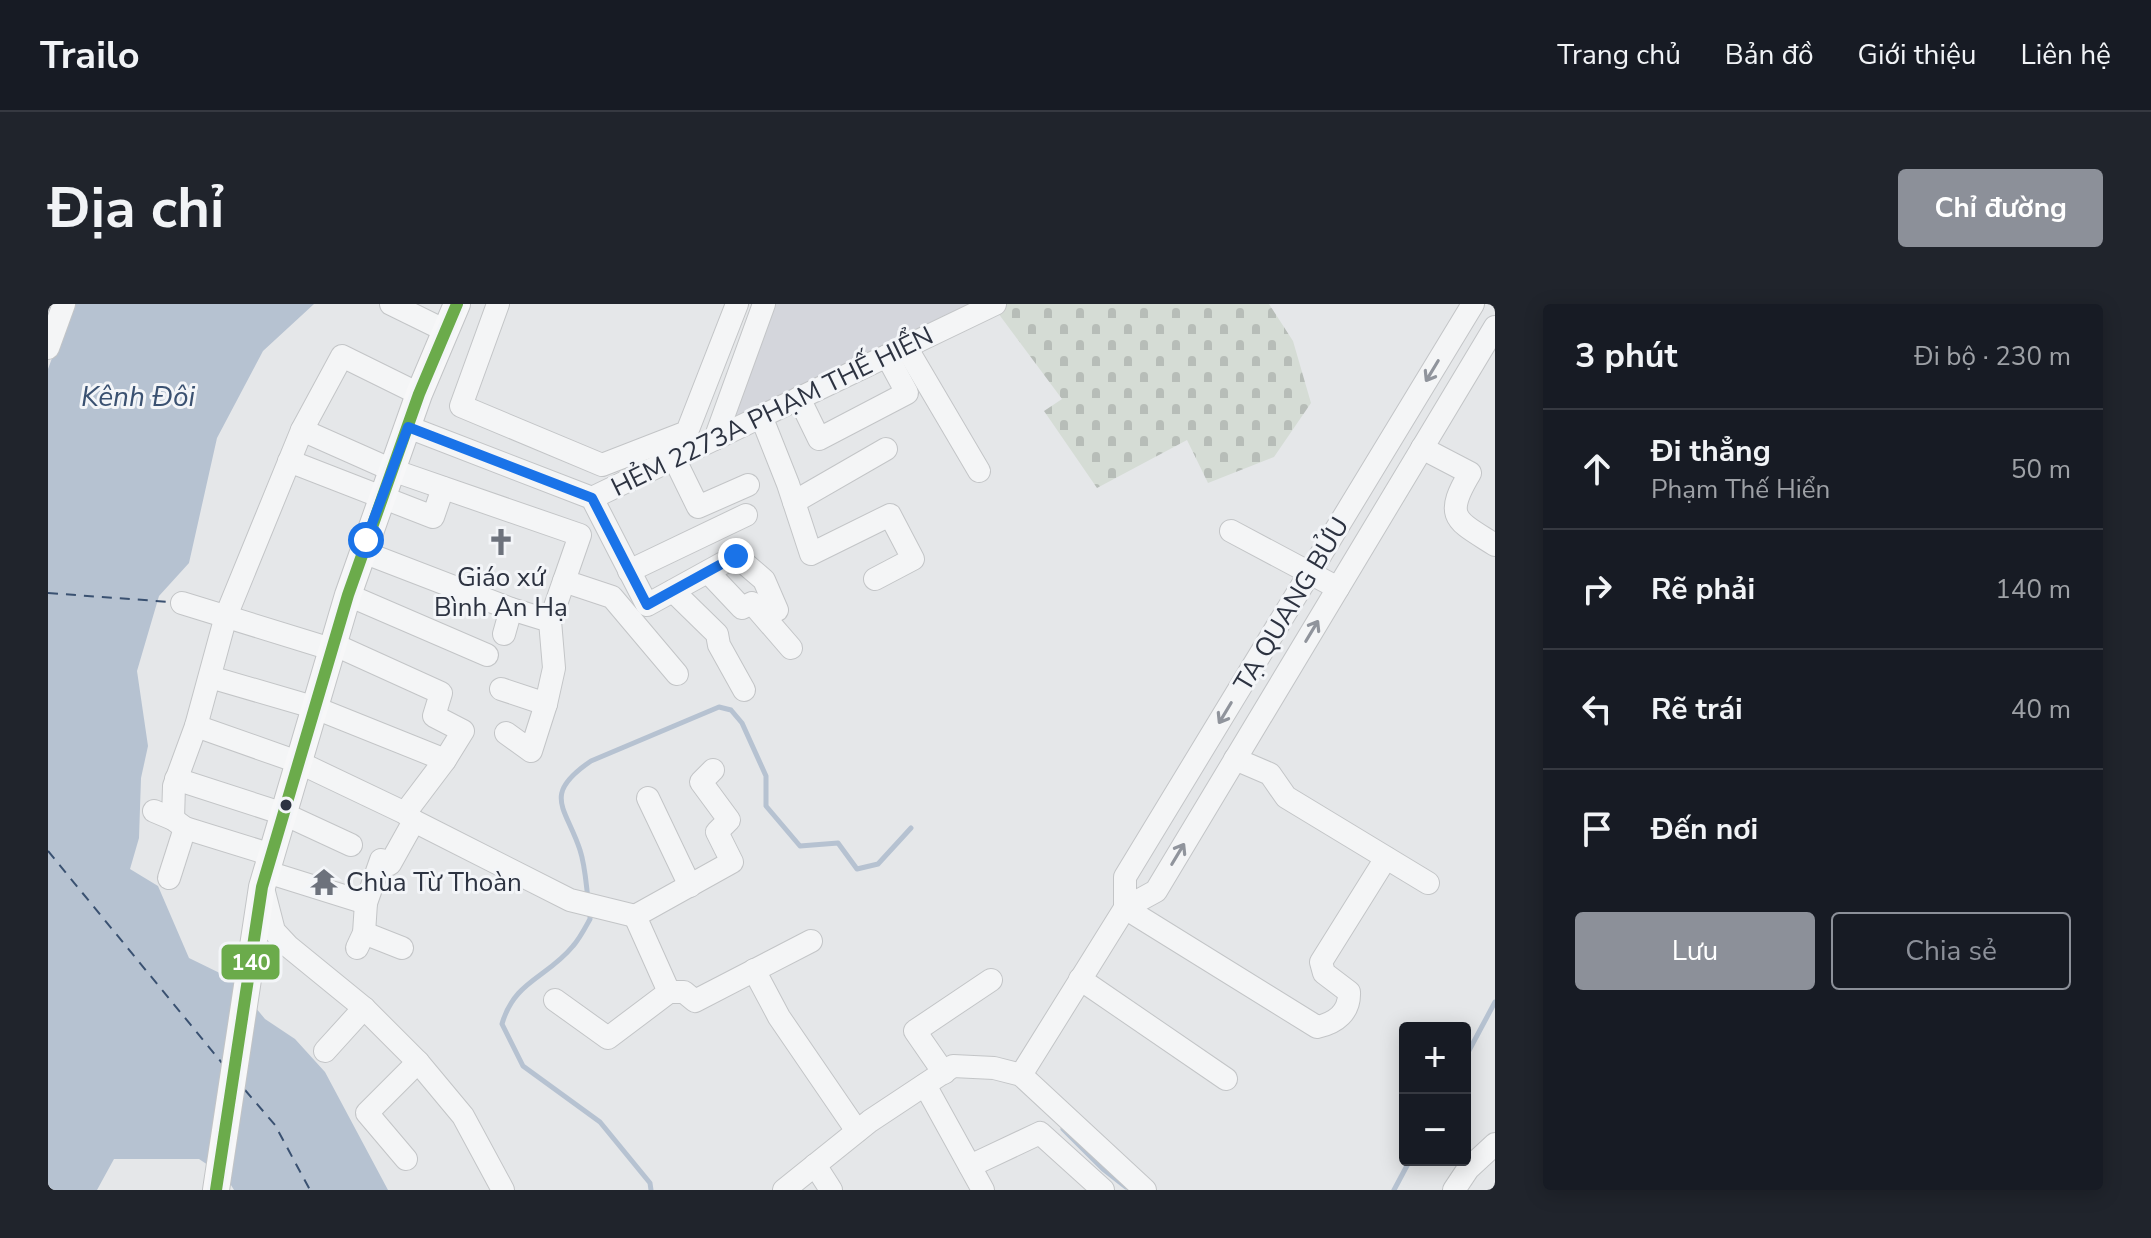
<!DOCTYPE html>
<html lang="vi">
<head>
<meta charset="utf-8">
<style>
	body { margin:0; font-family:"Nunito Sans",sans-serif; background:#20242c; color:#f1f3f6 }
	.controls { position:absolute; right:24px; bottom:24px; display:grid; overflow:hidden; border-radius:8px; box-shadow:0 4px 20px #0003 }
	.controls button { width:72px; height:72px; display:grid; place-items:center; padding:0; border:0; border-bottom:2px solid #363941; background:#171b24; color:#f1f3f6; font:40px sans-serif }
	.stop { position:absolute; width:24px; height:24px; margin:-18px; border:6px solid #1a73e8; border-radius:50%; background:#fff }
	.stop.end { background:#1a73e8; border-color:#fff; box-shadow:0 2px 8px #0008 }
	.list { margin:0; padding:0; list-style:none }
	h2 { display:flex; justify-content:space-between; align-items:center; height:104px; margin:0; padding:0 32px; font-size:34px }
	h2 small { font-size:26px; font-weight:400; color:#9ea1a6 }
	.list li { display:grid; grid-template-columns:52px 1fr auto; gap:24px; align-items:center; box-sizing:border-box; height:120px; padding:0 32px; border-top:2px solid #363941 }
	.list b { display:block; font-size:30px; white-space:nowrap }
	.list p { margin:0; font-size:26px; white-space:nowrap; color:#9ea1a6 }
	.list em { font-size:26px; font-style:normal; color:#9ea1a6 }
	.actions { display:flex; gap:16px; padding:24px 32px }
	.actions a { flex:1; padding:18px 0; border:2px solid #8c9099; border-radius:8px; text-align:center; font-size:28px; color:#8c9099 }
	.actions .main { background:#8c9099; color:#fff }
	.icon { flex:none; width:44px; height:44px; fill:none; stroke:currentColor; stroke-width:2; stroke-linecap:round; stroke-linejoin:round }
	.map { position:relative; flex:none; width:1447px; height:886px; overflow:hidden; border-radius:8px }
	header { display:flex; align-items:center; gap:48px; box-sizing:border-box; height:112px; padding:0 40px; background:#171b24; border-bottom:2px solid #363941 }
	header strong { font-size:38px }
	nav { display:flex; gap:44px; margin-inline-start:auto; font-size:28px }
	.intro { display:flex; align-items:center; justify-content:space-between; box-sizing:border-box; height:192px; padding:0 48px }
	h1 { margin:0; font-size:56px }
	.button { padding:20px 36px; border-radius:8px; background:#8c9099; color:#fff; font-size:28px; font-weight:700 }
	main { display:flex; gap:48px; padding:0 48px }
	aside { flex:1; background:#171b24; border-radius:8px; box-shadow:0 4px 20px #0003 }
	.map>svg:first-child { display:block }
	.built { fill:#d4d6dc }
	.cemetery { fill:url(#cemetery-stones) }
	.water { fill:#b6c2d1 }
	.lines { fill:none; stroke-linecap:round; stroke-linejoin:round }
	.stream { stroke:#b6c2d1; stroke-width:5 }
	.ferry { stroke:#3a5171; stroke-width:2; stroke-dasharray:10 8; stroke-linecap:butt }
	.minor-casing { stroke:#c3c5c7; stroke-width:24 }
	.major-casing { stroke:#c2c4c6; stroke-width:28 }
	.minor { stroke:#f4f5f6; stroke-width:22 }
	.major { stroke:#f7f7f8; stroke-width:26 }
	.bus-1-casing { stroke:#f3f5f8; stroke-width:18 }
	.bus-1 { stroke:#6bab4b; stroke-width:12 }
	.oneway { stroke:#90949c }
	.route { stroke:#1a73e8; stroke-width:10 }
	.bus-dot { fill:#2d3341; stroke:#f3f5f8; stroke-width:3 }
	.labels { text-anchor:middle; stroke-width:6; stroke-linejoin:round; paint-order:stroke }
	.street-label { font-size:26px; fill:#2d3341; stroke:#f3f5f8 }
	.poi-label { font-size:26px; fill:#2d3341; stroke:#f3f5f8 }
	.water-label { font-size:28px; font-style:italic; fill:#3a5171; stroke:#f3f5f8 }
	.line-badge { stroke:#f3f5f8; stroke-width:3 }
	.badge-label { font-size:22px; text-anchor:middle; font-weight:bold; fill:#fff }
</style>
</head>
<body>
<header>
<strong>Trailo</strong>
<nav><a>Trang chủ</a><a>Bản đồ</a><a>Giới thiệu</a><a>Liên hệ</a></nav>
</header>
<div class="intro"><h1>Địa chỉ</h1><a class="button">Chỉ đường</a></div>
<main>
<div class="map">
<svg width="1447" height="886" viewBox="0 0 1447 886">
	<defs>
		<pattern id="cemetery-stones" width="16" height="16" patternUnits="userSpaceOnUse" patternTransform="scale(2)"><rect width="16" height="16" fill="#d5dcd5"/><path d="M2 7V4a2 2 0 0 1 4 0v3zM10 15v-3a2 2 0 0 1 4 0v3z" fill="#b7bdb8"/></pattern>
	</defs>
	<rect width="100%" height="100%" fill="#e5e7e9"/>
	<!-- built -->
	<path class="built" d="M 725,0 L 925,0 L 683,116 Z"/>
	<!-- cemetery -->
	<path class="cemetery" d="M 952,0 L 1221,0 L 1245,37 L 1263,99 L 1226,153 L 1160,179 L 1139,136 L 1049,184 L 996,107 L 1014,95 L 950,9 Z"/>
	<!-- water -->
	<path class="water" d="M 24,0 L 266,0 L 215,47 L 169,134 L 141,259 L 111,292 L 89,367 L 100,442 L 93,474 L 91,534 L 82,565 L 110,582 L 141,654 L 184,675 L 217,715 L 247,735 L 277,768 L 340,886 L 186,886 L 178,873 L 151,855 L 66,855 L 49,886 L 0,886 L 0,65 Z"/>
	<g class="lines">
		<!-- stream -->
		<g class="stream">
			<path d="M 540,595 C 538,579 537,561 532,546 C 518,503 493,491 543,457 L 671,403 L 683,406 L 694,419 L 718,472 L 718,502 L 752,542 L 790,539 L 809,565 L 830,560 L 863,524"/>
			<path d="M 542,609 L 542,615 C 537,624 532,634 525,642 C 499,674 466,677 454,720 L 475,762 L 552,818 L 602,879 L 603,886"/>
			<path d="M 1417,754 L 1447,698"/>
			<path d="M 1015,825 L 1055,865 L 1078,883"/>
			<path d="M 1346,886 L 1362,856"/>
		</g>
		<!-- ferry -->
		<g class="ferry">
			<path d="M 0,289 L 122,298"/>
			<path d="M 0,547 L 174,759"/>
			<path d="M 197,786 L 227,821 L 262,886"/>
		</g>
		<!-- minor casing -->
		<g class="minor-casing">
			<g id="minor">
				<path d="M 343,0 L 398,27"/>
				<path d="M 450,0 L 413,102 L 554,161 L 639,128 L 689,0"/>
				<path d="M 858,43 L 931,167"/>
				<path d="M 0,44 L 16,0"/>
				<path d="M 751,94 L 771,135 L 859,89 L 839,52"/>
				<path d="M 713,112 L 740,180 L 763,250 L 842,211 L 865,255 L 827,275"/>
				<path d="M 360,123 L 544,194 L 599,301 L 688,252 L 716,276 L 729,306"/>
				<path d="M 254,126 L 344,166 L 532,231 L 516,277 L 564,293 L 629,370"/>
				<path d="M 667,135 L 716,0"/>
				<path d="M 1374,144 L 1422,169 C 1395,214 1408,216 1447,241"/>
				<path d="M 626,154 L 650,203 L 700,181"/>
				<path d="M 241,157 L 385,213 L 395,184"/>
				<path d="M 544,194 L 947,0"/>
				<path d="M 746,198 L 838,145"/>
				<path d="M 1183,227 L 1290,284"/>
				<path d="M 315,248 L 463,305 L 502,317 L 506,364 L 498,400 L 483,447 L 458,429"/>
				<path d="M 581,267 L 698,211"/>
				<path d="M 660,268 L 694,304 L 704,299 L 743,344"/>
				<path d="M 625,287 L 669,330 L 671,341 L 696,386"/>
				<path d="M 300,291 L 439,351"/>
				<path d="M 134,299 L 283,345"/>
				<path d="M 502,317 L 516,277"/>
				<path d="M 456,330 L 463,305"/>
				<path d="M 285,340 L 393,389 L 386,412 L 415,427 L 397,456 L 357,509"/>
				<path d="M 162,373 L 265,403 L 397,456"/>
				<path d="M 453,385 L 498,400"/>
				<path d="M 148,422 L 250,458 L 357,509 L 366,517 L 522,596 L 587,612"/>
				<path d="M 1187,455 L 1222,470 L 1238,493 L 1380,579"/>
				<path d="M 128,475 L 236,510 L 303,541"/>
				<path d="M 600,494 L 642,582"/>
				<path d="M 106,507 L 125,515 L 137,524 L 224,551"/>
				<path d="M 125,515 L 126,482 L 148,422 L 178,312 L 254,126 L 294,52 L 371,90"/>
				<path d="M 219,568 L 318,599"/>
				<path d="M 121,574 L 137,524"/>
				<path d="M 215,584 L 226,627 L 240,642 L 316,704 L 370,758 L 415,812 L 455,886"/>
				<path d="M 1077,604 L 1077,573 L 1425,0"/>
				<path d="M 1077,604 L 1269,723 C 1288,719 1302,708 1301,688 L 1276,669 L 1273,658 L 1338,554"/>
				<path d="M 316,629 L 354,644"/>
				<path d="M 309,644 L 316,629 L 318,599 L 333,556 L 342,560 L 366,517"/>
				<path d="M 706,666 L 731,713 L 809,827"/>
				<path d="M 1032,675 L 1178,775"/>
				<path d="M 621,688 L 587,612 L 684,558 L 669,528 L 681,516 L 653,478 L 665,466"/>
				<path d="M 621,688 L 636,688 L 647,697 L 763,637"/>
				<path d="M 507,696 L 560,734 L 621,688"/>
				<path d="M 277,747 L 316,704"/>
				<path d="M 896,769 L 867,727 L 943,676"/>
				<path d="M 973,771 L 1077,604 L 1108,587 L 1447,23"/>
				<path d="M 877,781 L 935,886"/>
				<path d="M 358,855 L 319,809 L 370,758"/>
				<path d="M 767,861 L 783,886"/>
				<path d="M 922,862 L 992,829 L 1055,886"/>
				<path d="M 736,886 L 822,817 L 905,762 L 946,764 L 973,771 L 1097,886"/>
				<path d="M 1406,886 L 1420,865 L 1447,840"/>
			</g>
		</g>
		<!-- major casing -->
		<g class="major-casing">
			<path id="major" d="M 168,886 L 214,583 L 300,291 L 371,90 L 409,0"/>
		</g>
		<!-- minor -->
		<use href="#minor" class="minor"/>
		<!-- major -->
		<use href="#major" class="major"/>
		<!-- bus-1 casing -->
		<g class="bus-1-casing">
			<path id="bus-1" d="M 168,886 L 214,583 L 300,291 L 371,90 L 409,0"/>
		</g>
		<!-- bus-1 -->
		<use href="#bus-1" class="bus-1"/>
	</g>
	<!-- one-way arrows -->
	<defs><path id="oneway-shaft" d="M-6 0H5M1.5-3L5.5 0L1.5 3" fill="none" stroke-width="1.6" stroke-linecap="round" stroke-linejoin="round" transform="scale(2)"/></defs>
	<g class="oneway">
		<use href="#oneway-shaft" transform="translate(1384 67) rotate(121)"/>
		<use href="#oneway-shaft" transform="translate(1264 327) rotate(-59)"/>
		<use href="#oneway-shaft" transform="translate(1177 409) rotate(121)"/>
		<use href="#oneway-shaft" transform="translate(1130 550) rotate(-59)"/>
	</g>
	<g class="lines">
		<!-- route -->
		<path class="route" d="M 318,236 L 360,123 L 544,194 L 599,301 L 688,252"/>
	</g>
	<!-- icons -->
	<defs>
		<g id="church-bare" transform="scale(2.16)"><path d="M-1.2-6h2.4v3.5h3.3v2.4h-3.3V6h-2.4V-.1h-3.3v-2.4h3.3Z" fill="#6d727c" stroke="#f3f5f8" stroke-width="2.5" paint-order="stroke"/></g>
		<g id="temple-bare" transform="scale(2.16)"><path d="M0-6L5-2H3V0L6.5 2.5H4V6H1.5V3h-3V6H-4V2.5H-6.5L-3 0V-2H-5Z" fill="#6d727c" stroke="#f3f5f8" stroke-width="2.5" paint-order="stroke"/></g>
	</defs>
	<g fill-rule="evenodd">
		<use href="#church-bare" x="453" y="238"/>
		<use href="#temple-bare" x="276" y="578"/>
	</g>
	<!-- markers -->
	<circle class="bus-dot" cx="238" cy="501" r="7"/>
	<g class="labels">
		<!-- street labels -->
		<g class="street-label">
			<text transform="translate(724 107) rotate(-26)" y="9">HẺM 2273A PHẠM THẾ HIỂN</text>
			<text transform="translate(1243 300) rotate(-59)" y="9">TẠ QUANG BỬU</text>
		</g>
		<!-- poi labels -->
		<g class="poi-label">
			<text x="453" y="282">Giáo xứ<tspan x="453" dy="30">Bình An Hạ</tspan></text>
			<text x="298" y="587" text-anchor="start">Chùa Từ Thoàn</text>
		</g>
		<!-- water labels -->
		<g class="water-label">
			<text x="90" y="102">Kênh Đôi</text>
		</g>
	</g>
	<rect class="line-badge" x="172" y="639" width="61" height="38" rx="8" fill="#6bab4b"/>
	<g class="badge-label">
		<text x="203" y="666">140</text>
	</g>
</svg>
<div class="controls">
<button>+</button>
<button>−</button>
</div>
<div class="stop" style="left:318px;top:236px"></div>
<div class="stop end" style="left:688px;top:252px"></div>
</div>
<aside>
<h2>3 phút<small>Đi bộ · 230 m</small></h2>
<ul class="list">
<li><svg class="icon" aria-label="ahead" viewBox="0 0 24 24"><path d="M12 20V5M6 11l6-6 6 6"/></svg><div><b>Đi thẳng</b><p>Phạm Thế Hiển</p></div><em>50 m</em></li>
<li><svg class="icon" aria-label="right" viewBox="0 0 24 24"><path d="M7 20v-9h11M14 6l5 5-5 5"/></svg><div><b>Rẽ phải</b></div><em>140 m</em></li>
<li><svg class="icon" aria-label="left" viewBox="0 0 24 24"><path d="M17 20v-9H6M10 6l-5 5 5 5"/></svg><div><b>Rẽ trái</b></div><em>40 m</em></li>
<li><svg class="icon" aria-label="arrive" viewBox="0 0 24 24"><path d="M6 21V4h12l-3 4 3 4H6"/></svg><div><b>Đến nơi</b></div></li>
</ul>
<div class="actions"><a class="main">Lưu</a><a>Chia sẻ</a></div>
</aside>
</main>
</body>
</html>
